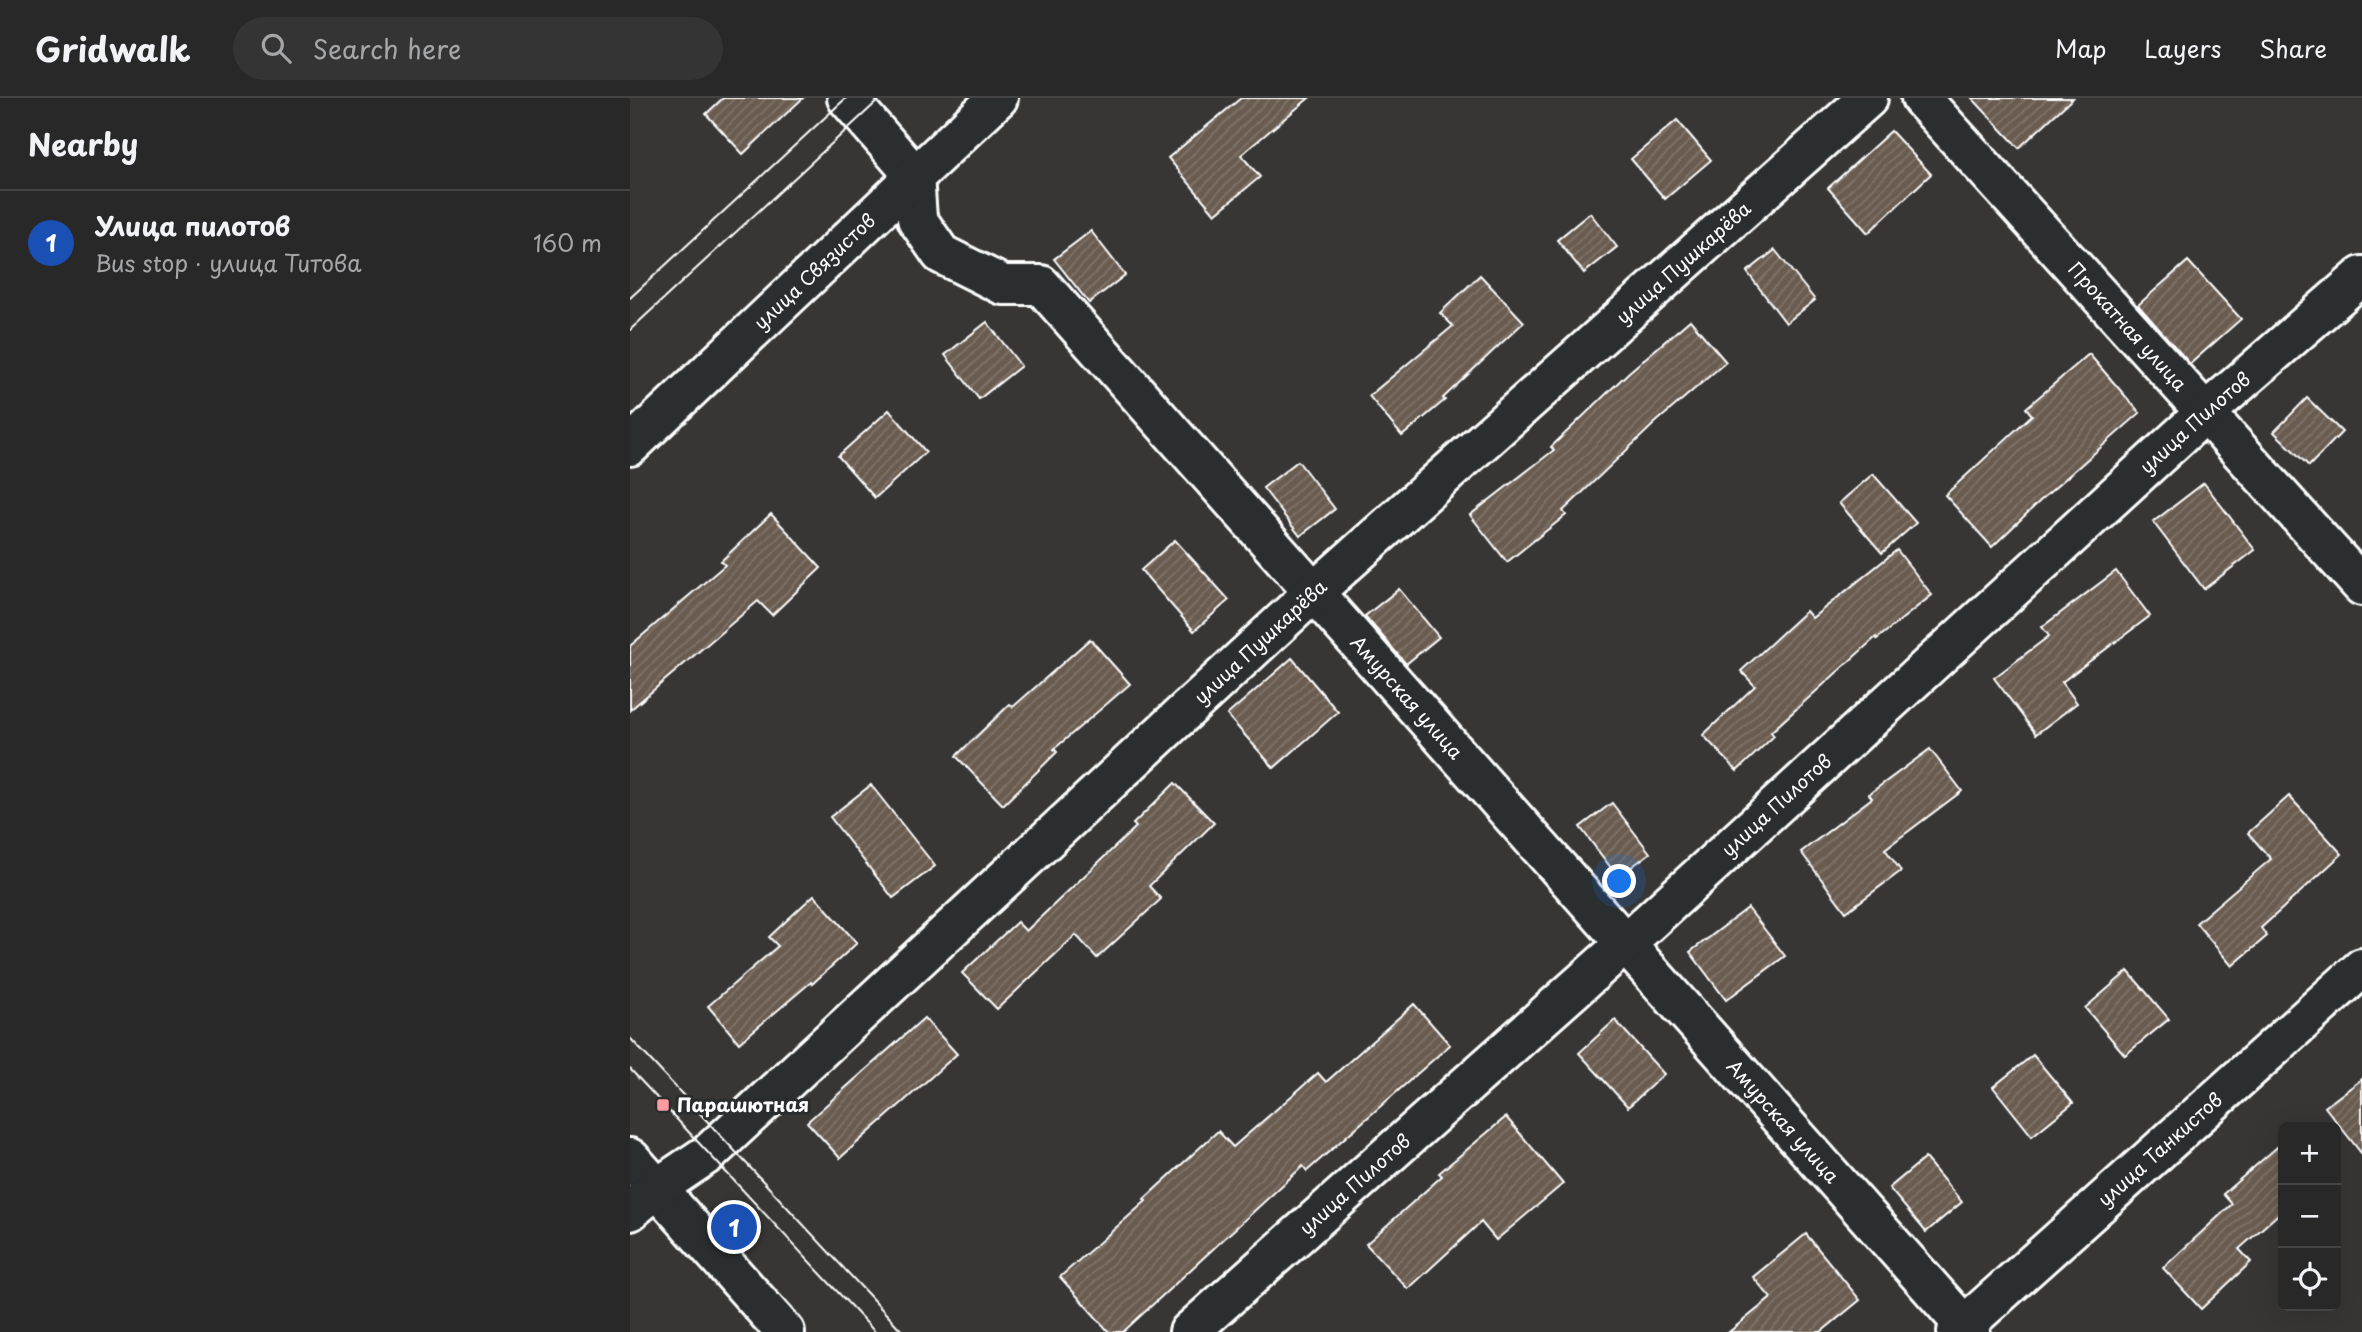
<!DOCTYPE html>
<html lang="en">
<head>
<meta charset="utf-8">
<style>
	body { margin:0; font-family:"Playpen Sans",sans-serif; background:#353434; color:#f1f3f6 }
	.controls { position:absolute; right:21px; bottom:21px; display:grid; overflow:hidden; border-radius:10px; box-shadow:0 7px 28px #0002 }
	.controls button { width:63px; height:63px; display:grid; place-items:center; padding:0; border:0; border-bottom:2px solid #454445; background:#292828; color:#f1f3f6; font:35px sans-serif }
	.you { position:absolute; left:990px; top:784px; width:24px; height:24px; margin:-18px; border:5px solid #fff; border-radius:50%; background:#1a73e8; box-shadow:0 0 0 10px #1a73e833 }
	.badge { display:grid; place-items:center; width:46px; height:46px; border-radius:50%; background:#db2777; color:#fff; font-size:23px; font-weight:700 }
	.pin { position:absolute; translate:-50% -50%; border:4px solid #fff; box-shadow:0 2px 7px #0006 }
	.list { margin:0; padding:0; list-style:none }
	h2 { display:flex; justify-content:space-between; align-items:center; height:91px; margin:0; padding:0 28px; font-size:30px }
	h2 small { font-size:23px; font-weight:400; color:#a5a6a8 }
	.list li { display:grid; grid-template-columns:46px 1fr auto; gap:21px; align-items:center; box-sizing:border-box; height:105px; padding:0 28px; border-top:2px solid #454445 }
	.list b { display:block; font-size:26px; white-space:nowrap }
	.list p { margin:0; font-size:23px; white-space:nowrap; color:#a5a6a8 }
	.list em { font-size:23px; font-style:normal; color:#a5a6a8 }
	.icon { flex:none; width:38px; height:38px; fill:none; stroke:currentColor; stroke-width:2; stroke-linecap:round; stroke-linejoin:round }
	.map { position:relative; flex:none; width:1732px; height:1234px; overflow:hidden }
	header { display:flex; align-items:center; gap:42px; box-sizing:border-box; height:98px; padding:0 35px; background:#292828; border-bottom:2px solid #454445 }
	header strong { font-size:33px }
	nav { display:flex; gap:38px; margin-inline-start:auto; font-size:24px }
	.search { width:490px; height:63px; background:#353434; display:flex; align-items:center; gap:18px; box-sizing:border-box; padding:0 24px; border-radius:38px; color:#a5a6a8; font-size:26px }
	main { display:flex }
	aside { flex:1; background:#292828 }
	.map>svg:first-child { display:block }
	.building { fill:url(#building-hatch); stroke:#fff; stroke-width:2 }
	.lines { fill:none; stroke-linecap:round; stroke-linejoin:round }
	.minor-casing { stroke:#fff; stroke-width:44 }
	.minor { stroke:#2a2d2e; stroke-width:38 }
	.tram { stroke:#fff; stroke-width:2 }
	.poi-dot { fill:#ff9aa2; stroke:#2a2d2e; stroke-width:2.5 }
	.labels { text-anchor:middle; stroke-width:6; stroke-linejoin:round; paint-order:stroke }
	.street-label { font-size:19px; fill:#fff; stroke:#2a2d2e }
	.poi-label { font-size:19px; font-weight:bold; fill:#fff; stroke:#2a2d2e; text-anchor:start }
</style>
</head>
<body>
<header>
<strong>Gridwalk</strong>
<div class="search"><svg class="icon" aria-label="search" viewBox="0 0 24 24"><circle cx="10" cy="10" r="6"/><path d="M15 15l6 6"/></svg>Search here</div>
<nav><a>Map</a><a>Layers</a><a>Share</a></nav>
</header>
<main>
<aside>
<h2>Nearby<small></small></h2>
<ul class="list">
<li><span class="badge" style="background:#1a4fb4">1</span><div><b>Улица пилотов</b><p>Bus stop · улица Титова</p></div><em>160 m</em></li>
</ul>
</aside>
<div class="map">
<svg width="1732" height="1234" viewBox="0 0 1732 1234">
	<defs>
		<pattern id="building-hatch" width="6" height="6" patternUnits="userSpaceOnUse" patternTransform="scale(1.75)"><rect width="6" height="6" fill="#695b50"/><path d="M-1 1l2-2M0 6l6-6M5 7l2-2" fill="none" stroke="#80746a"/></pattern>
	</defs>
	<rect width="100%" height="100%" fill="#373635"/>
	<filter id="ink" filterUnits="userSpaceOnUse"><feTurbulence type="fractalNoise" baseFrequency=".0143" numOctaves="2"/><feDisplacementMap in="SourceGraphic" scale="14" xChannelSelector="R" yChannelSelector="G"/><feConvolveMatrix kernelMatrix="1 2 1 2 8 2 1 2 1" color-interpolation-filters="sRGB"/></filter>
	<g filter="url(#ink)">
		<!-- building -->
		<g class="building">
			<path d="M 93,0 L 173,0 L 113,56 L 76,16 Z"/>
			<path d="M 611,0 L 679,0 L 611,57 L 630,79 L 585,116 L 538,60 Z"/>
			<path d="M 1342,0 L 1443,0 L 1389,50 Z"/>
			<path d="M 1047,22 L 1081,62 L 1035,101 L 1001,61 Z"/>
			<path d="M 1261,33 L 1301,76 L 1238,135 L 1198,90 Z"/>
			<path d="M 960,115 L 987,149 L 954,175 L 927,142 Z"/>
			<path d="M 461,133 L 495,177 L 459,205 L 424,161 Z"/>
			<path d="M 1145,152 L 1185,202 L 1156,225 L 1117,174 Z"/>
			<path d="M 1558,163 L 1611,221 L 1560,266 L 1508,207 Z"/>
			<path d="M 850,177 L 894,224 L 813,300 L 815,302 L 772,338 L 739,298 L 823,228 L 810,215 Z"/>
			<path d="M 1060,222 L 1096,264 L 1025,325 L 933,413 L 936,417 L 877,464 L 840,417 L 924,352 L 921,349 L 998,275 Z"/>
			<path d="M 357,224 L 391,268 L 349,301 L 315,257 Z"/>
			<path d="M 1459,256 L 1510,315 L 1411,402 L 1362,449 L 1315,397 L 1402,317 L 1396,310 Z"/>
			<path d="M 1677,300 L 1712,334 L 1679,368 L 1644,334 Z"/>
			<path d="M 259,312 L 296,354 L 245,400 L 208,358 Z"/>
			<path d="M 668,363 L 705,411 L 670,438 L 633,390 Z"/>
			<path d="M 1243,376 L 1286,425 L 1252,455 L 1209,405 Z"/>
			<path d="M 1574,385 L 1625,452 L 1574,491 L 1523,424 Z"/>
			<path d="M 141,416 L 191,470 L 142,517 L 128,503 L 0,612 L 0,548 L 95,467 L 91,463 Z"/>
			<path d="M 545,442 L 599,502 L 564,533 L 511,472 Z"/>
			<path d="M 1267,452 L 1302,497 L 1247,541 L 1246,539 L 1141,634 L 1144,638 L 1107,673 L 1073,637 L 1125,588 L 1111,573 L 1176,513 L 1182,520 Z"/>
			<path d="M 1486,473 L 1520,518 L 1432,584 L 1447,605 L 1406,636 L 1364,580 L 1419,538 L 1412,529 Z"/>
			<path d="M 769,491 L 809,539 L 776,566 L 735,518 Z"/>
			<path d="M 460,541 L 500,586 L 424,651 L 427,654 L 373,707 L 326,658 L 380,606 L 383,609 Z"/>
			<path d="M 662,560 L 708,614 L 644,670 L 597,617 Z"/>
			<path d="M 1300,651 L 1332,693 L 1255,751 L 1271,773 L 1216,814 L 1171,754 L 1242,700 L 1239,696 Z"/>
			<path d="M 545,685 L 584,725 L 519,788 L 531,801 L 467,860 L 446,837 L 367,911 L 332,875 L 387,824 L 396,833 L 506,729 L 503,726 Z"/>
			<path d="M 241,687 L 305,768 L 263,800 L 200,719 Z"/>
			<path d="M 1659,698 L 1712,756 L 1631,830 L 1637,838 L 1602,868 L 1566,825 L 1641,761 L 1618,735 Z"/>
			<path d="M 982,705 L 1020,755 L 988,779 L 950,729 Z"/>
			<path d="M 184,797 L 227,845 L 182,886 L 181,884 L 109,945 L 78,908 L 148,848 L 139,839 Z"/>
			<path d="M 1118,810 L 1155,858 L 1096,902 L 1060,854 Z"/>
			<path d="M 1498,873 L 1539,921 L 1495,957 L 1455,910 Z"/>
			<path d="M 784,906 L 820,947 L 677,1073 L 673,1068 L 493,1234 L 479,1234 L 430,1179 L 516,1103 L 514,1101 L 588,1033 L 603,1049 L 688,975 L 696,984 Z"/>
			<path d="M 294,920 L 327,956 L 210,1060 L 177,1024 Z"/>
			<path d="M 985,922 L 1034,976 L 998,1009 L 949,955 Z"/>
			<path d="M 1403,957 L 1443,1005 L 1402,1038 L 1363,989 Z"/>
			<path d="M 1732,981 L 1732,1056 L 1695,1009 Z"/>
			<path d="M 876,1019 L 933,1086 L 866,1142 L 851,1124 L 778,1191 L 736,1146 L 812,1078 L 809,1075 Z"/>
			<path d="M 1653,1044 L 1653,1112 L 1609,1151 L 1621,1164 L 1571,1211 L 1533,1170 L 1602,1106 L 1593,1096 Z"/>
			<path d="M 1295,1060 L 1332,1104 L 1296,1134 L 1259,1090 Z"/>
			<path d="M 1176,1136 L 1230,1202 L 1191,1234 L 1099,1234 L 1141,1200 L 1123,1179 Z"/>
		</g>
		<g class="lines">
			<!-- minor casing -->
			<g class="minor-casing">
				<g id="minor">
					<path id="s1" d="M 217,0 L 284,77 L 287,121 L 311,156 L 373,187 L 411,187 L 1340,1234"/>
					<path id="s2" d="M 1291,0 L 1732,488"/>
					<path id="s3" d="M 0,348 L 368,0"/>
					<path d="M 0,1060 L 155,1234"/>
					<path id="s4" d="M 0,1113 L 27,1090 L 79,1055 L 684,494 L 1238,0"/>
					<path id="s5" d="M 559,1234 L 995,846 L 1575,315 L 1732,178"/>
					<path id="s6" d="M 1327,1234 L 1732,870"/>
				</g>
			</g>
			<!-- minor -->
			<use href="#minor" class="minor"/>
			<!-- tram -->
			<g class="tram">
				<path d="M 0,200 L 216,0"/>
				<path d="M 0,232 L 251,0"/>
				<path d="M 0,940 L 273,1234"/>
				<path d="M 0,971 L 245,1234"/>
			</g>
		</g>
	</g>
	<!-- markers -->
	<rect class="poi-dot" x="26" y="1000" width="14" height="14" rx="3.5"/>
	<g class="labels">
		<!-- street labels -->
		<g class="street-label">
			<text dy="7" stroke="none"><textPath href="#s4" startOffset="1418">улица Пушкарёва</textPath></text>
			<text dy="7" stroke="none"><textPath href="#s3" startOffset="254">улица Связистов</textPath></text>
			<text dy="7" stroke="none"><textPath href="#s2" startOffset="308">Прокатная улица</textPath></text>
			<text dy="7" stroke="none"><textPath href="#s5" startOffset="1356">улица Пилотов</textPath></text>
			<text dy="7" stroke="none"><textPath href="#s4" startOffset="850">улица Пушкарёва</textPath></text>
			<text dy="7" stroke="none"><textPath href="#s1" startOffset="847">Амурская улица</textPath></text>
			<text dy="7" stroke="none"><textPath href="#s5" startOffset="789">улица Пилотов</textPath></text>
			<text dy="7" stroke="none"><textPath href="#s1" startOffset="1414">Амурская улица</textPath></text>
			<text dy="7" stroke="none"><textPath href="#s6" startOffset="273">улица Танкистов</textPath></text>
			<text dy="7" stroke="none"><textPath href="#s5" startOffset="222">улица Пилотов</textPath></text>
		</g>
		<!-- poi labels -->
		<g class="poi-label">
			<text x="47" y="1014">Парашютная</text>
		</g>
	</g>
</svg>
<div class="controls">
<button>+</button>
<button>−</button>
<button><svg class="icon" aria-label="locate" viewBox="0 0 24 24"><circle cx="12" cy="12" r="6"/><path d="M12 2v4M12 18v4M2 12h4M18 12h4"/></svg></button>
</div>
<div class="you"></div>
<div class="pin badge" style="left:104px;top:1129px;background:#1a4fb4">1</div>
</div>
</main>
</body>
</html>
